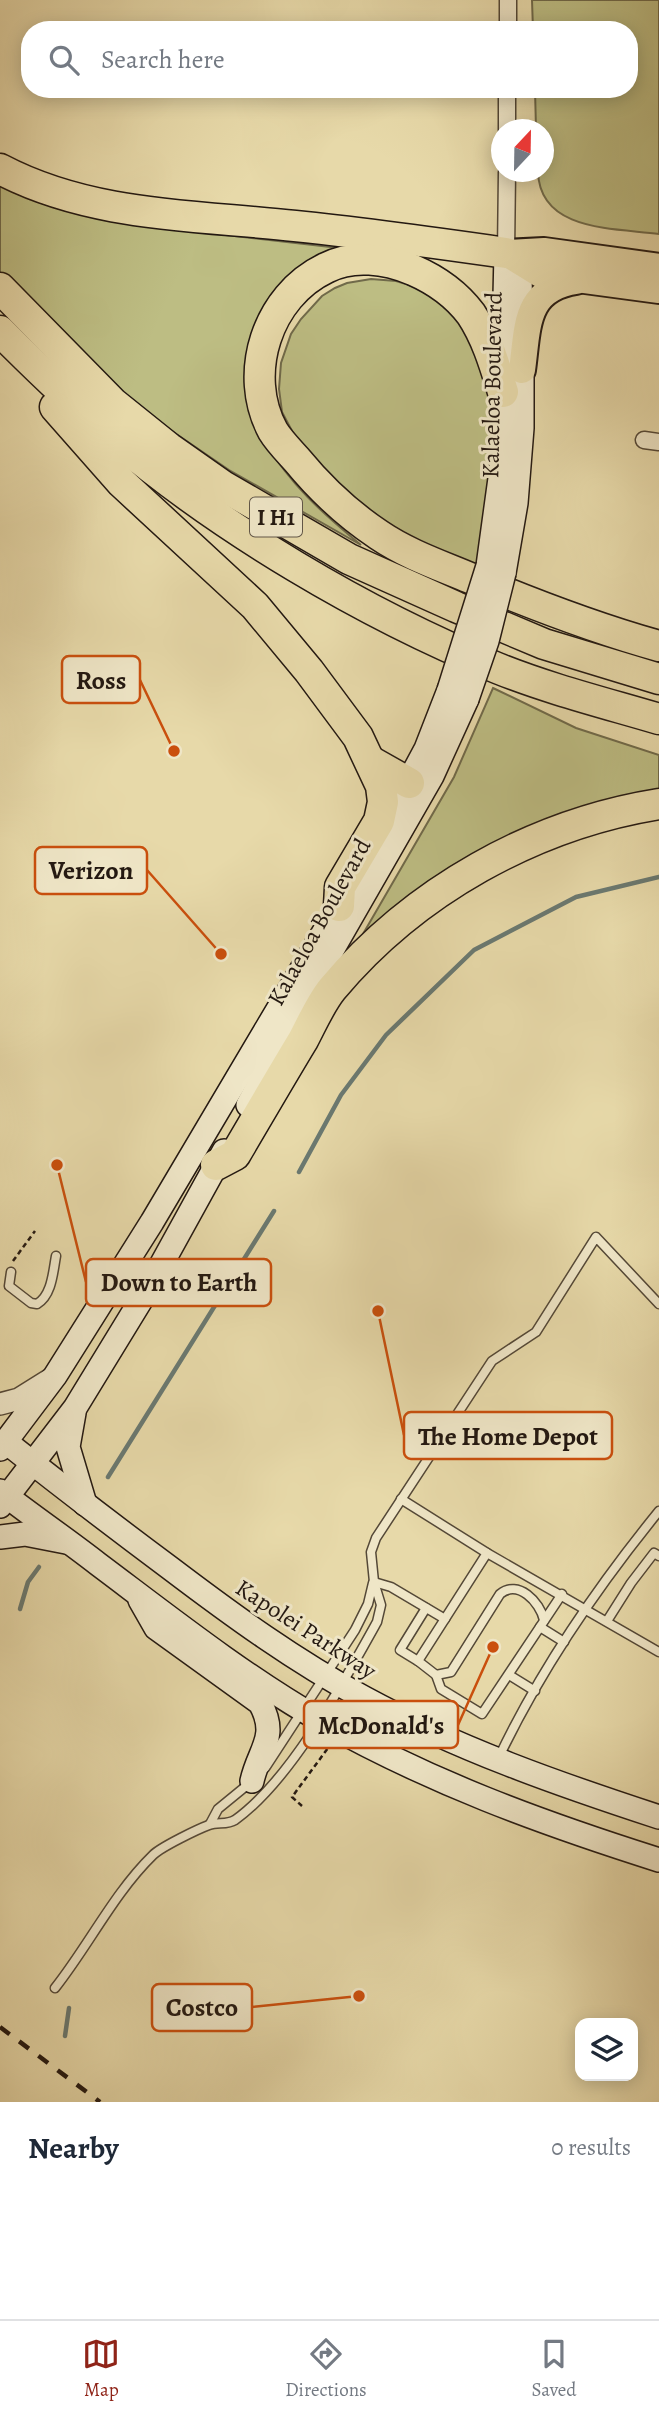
<!DOCTYPE html>
<html lang="en">
<head>
<meta charset="utf-8">
<style>
	body { margin:0; font-family:Alegreya,serif; background:#f6f6f7; color:#1f2937 }
	.controls { position:absolute; right:21px; bottom:21px; display:grid; overflow:hidden; border-radius:14px; box-shadow:0 4px 18px #0003 }
	.controls button { width:63px; height:63px; display:grid; place-items:center; padding:0; border:0; border-bottom:2px solid #e0e1e3; background:#fff; color:#1f2937; font:35px sans-serif }
	.compass { position:absolute; left:491px; top:119px; width:63px; height:63px; border-radius:50%; background:#fff; box-shadow:0 4px 18px #0003; rotate:22deg }
	.list { margin:0; padding:0; list-style:none }
	h2 { display:flex; justify-content:space-between; align-items:center; height:91px; margin:0; padding:0 28px; font-size:30px }
	h2 small { font-size:23px; font-weight:400; color:#747a83 }
	.icon { flex:none; width:38px; height:38px; fill:none; stroke:currentColor; stroke-width:2; stroke-linecap:round; stroke-linejoin:round }
	.map { position:relative; flex:none; width:659px; height:2102px; overflow:hidden }
	.search { position:absolute; background:#fff; box-shadow:0 4px 18px #0003; left:21px; right:21px; top:21px; height:77px; display:flex; align-items:center; gap:18px; box-sizing:border-box; padding:0 24px; border-radius:28px; color:#747a83; font-size:26px }
	.sheet { height:217px; background:#fff }
	nav { display:flex; justify-content:space-around; align-items:center; box-sizing:border-box; height:98px; border-top:2px solid #e0e1e3; background:#fff; font-size:19px; color:#747a83 }
	nav a { display:grid; justify-items:center; gap:4px }
	nav .on { color:#8f2418 }
	.map>svg:first-child { display:block }
	.green { fill:#bdbd83; stroke:#706a4a; stroke-width:2 }
	.lines { fill:none; stroke-linecap:round; stroke-linejoin:round }
	.stream { stroke:#6a7971; stroke-width:4.5 }
	.service-casing { stroke:#544837; stroke-width:11 }
	.minor-casing { stroke:#544837; stroke-width:19 }
	.tertiary-casing { stroke:#544837; stroke-width:24 }
	.secondary-casing { stroke:#231811; stroke-width:26 }
	.primary-casing { stroke:#231811; stroke-width:30 }
	.motorway-casing { stroke:#231811; stroke-width:33 }
	.path { stroke:#231811; stroke-width:2.5; stroke-dasharray:5 3.5; stroke-linecap:butt }
	.service { stroke:#efe6c7; stroke-width:8 }
	.minor { stroke:#efe6c7; stroke-width:16 }
	.tertiary { stroke:#efe6c7; stroke-width:21 }
	.secondary { stroke:#efe6c7; stroke-width:23 }
	.primary { stroke:#e7d9a9; stroke-width:26 }
	.motorway { stroke:#e7d9a9; stroke-width:30 }
	.rail { stroke:#231811; stroke-width:4.5; stroke-dasharray:12 12; stroke-linecap:butt }
	.secondary-bridge-casing { stroke:#231811; stroke-width:26; stroke-linecap:butt }
	.secondary-bridge { stroke:#efe6c7; stroke-width:23 }
	.labels { text-anchor:middle; stroke-width:6; stroke-linejoin:round; paint-order:stroke }
	.shield { fill:#efe6c7; stroke:#605648; stroke-width:2 }
	.shield-label { font-size:23px; font-weight:bold; fill:#231811 }
	.street-label { font-size:24px; fill:#231811; stroke:#efe6c7 }
	.leader { fill:none; stroke:#ca4f0d; stroke-width:2.5 }
	.callout-dot { fill:#ca4f0d; stroke:#efe6c7; stroke-width:2.5 }
	.callout { fill:#efe6c7; stroke:#ca4f0d; stroke-width:2.5 }
	.callout-label { font-size:26px; text-anchor:middle; font-weight:bold; fill:#231811 }
</style>
</head>
<body>
<div class="map">
<svg width="659" height="2102" viewBox="0 0 659 2102">
	<rect width="100%" height="100%" fill="#e7d9a9"/>
	<filter id="stains"><feTurbulence type="fractalNoise" baseFrequency=".00286" numOctaves="4"/><feColorMatrix values="0 0 0 0 .2 0 0 0 0 .09 0 0 0 0 .02 0 0 0 .5 -.17"/></filter>
	<radialGradient id="worn" r=".72"><stop offset=".6" stop-color="#630" stop-opacity="0"/><stop offset="1" stop-color="#630" stop-opacity=".3"/></radialGradient>
	<!-- green -->
	<g class="green">
		<path d="M 532,0 L 659,0 L 659,234 C 615,228 540,232 538,172 L 544,172 L 544,130 L 536,129 L 535,89 L 629,89 L 629,30 L 533,30 Z"/>
		<path d="M 0,180 L 101,219 L 122,223 L 348,249 L 283,291 L 264,441 C 292,486 320,511 361,545 L 229,470 L 131,403 L 21,298 L 0,273 Z"/>
		<path d="M 371,279 L 396,281 L 419,288 L 437,298 L 463,320 L 496,391 L 482,573 L 368,515 L 301,448 L 282,412 L 279,389 L 281,363 L 291,334 L 301,319 L 322,296 L 335,288 L 347,283 Z"/>
		<path d="M 493,688 L 576,728 L 659,755 L 659,800 L 578,818 L 345,965 L 454,777 Z"/>
	</g>
	<g class="lines">
		<!-- stream -->
		<g class="stream">
			<path d="M 299,1172 L 341,1095 L 386,1035 L 474,950 L 576,897 L 659,877"/>
			<path d="M 108,1477 L 274,1211"/>
			<path d="M 20,1609 L 28,1582 L 39,1567"/>
			<path d="M 65,2036 L 69,2008"/>
		</g>
		<!-- service casing -->
		<g class="service-casing">
			<g id="service">
				<path d="M 11,1272 L 9,1286 L 31,1303 L 37,1304 C 52,1295 53,1272 56,1256"/>
				<path d="M 401,1499 L 487,1553 L 659,1652"/>
				<path d="M 487,1553 L 418,1661 L 436,1675 L 441,1689 L 482,1714 L 562,1594"/>
				<path d="M 374,1582 L 391,1587 L 445,1619"/>
				<path d="M 607,1621 L 631,1583 L 654,1553 L 659,1556"/>
				<path d="M 540,1627 L 564,1642"/>
				<path d="M 418,1661 L 400,1650 L 426,1608"/>
				<path d="M 436,1675 L 451,1672 L 500,1594 C 518,1579 540,1602 544,1620"/>
				<path d="M 509,1675 L 535,1691"/>
				<path d="M 499,1757 C 541,1669 598,1586 659,1511"/>
				<path d="M 265,1768 L 355,1630 L 368,1604 L 373,1583"/>
				<path d="M 210,1824 L 218,1809 L 251,1782"/>
				<path d="M 55,1988 C 89,1945 114,1893 153,1855 C 161,1847 198,1829 209,1825 C 218,1822 227,1825 235,1820 C 291,1780 343,1683 377,1622 L 381,1605 L 374,1582 L 371,1552 L 376,1538 L 492,1361 L 536,1332 L 596,1237 L 659,1304"/>
			</g>
		</g>
		<!-- minor casing -->
		<g class="minor-casing">
			<g id="minor">
				<path d="M 508,30 L 508,0"/>
				<path d="M 507,130 L 507,89"/>
				<path d="M 506,253 L 507,172"/>
				<path d="M 644,440 L 659,442"/>
			</g>
		</g>
		<!-- tertiary casing -->
		<g class="tertiary-casing">
			<path id="tertiary" d="M 0,1404 L 19,1399 L 51,1379"/>
		</g>
		<!-- secondary casing -->
		<g class="secondary-casing">
			<g id="secondary">
				<path d="M 488,566 L 501,471 L 506,253"/>
				<path d="M 504,573 L 516,503 L 522,428 L 522,370 L 520,275 L 506,253"/>
				<path d="M 383,829 L 426,749 L 449,690"/>
				<path d="M 248,1105 L 319,973 L 432,776 L 467,699"/>
				<path d="M 74,1413 L 68,1447 L 85,1504"/>
				<path d="M 6,1442 C 60,1485 115,1527 170,1568 C 232,1615 295,1661 364,1698 C 458,1749 558,1784 659,1817"/>
				<path d="M 0,1449 L 55,1376 L 152,1222 L 347,893"/>
				<path d="M 0,1491 C 32,1516 66,1539 98,1564 C 170,1618 242,1675 320,1720 C 430,1782 539,1822 659,1860"/>
				<path d="M 0,1506 L 75,1408 L 149,1287 L 224,1151"/>
				<path d="M 0,1537 L 25,1534 L 66,1542"/>
				<path d="M 140,1600 L 156,1628 L 260,1703 C 279,1737 259,1749 252,1781"/>
			</g>
		</g>
		<!-- primary casing -->
		<g class="primary-casing">
			<g id="primary">
				<path d="M 506,253 L 540,274 L 659,290"/>
				<path d="M 506,253 L 544,251 L 659,267"/>
				<path d="M 522,370 C 528,327 524,289 576,281"/>
			</g>
		</g>
		<!-- motorway casing -->
		<g class="motorway-casing">
			<g id="motorway">
				<path d="M 0,169 C 91,217 195,215 295,226 C 365,233 436,243 506,253"/>
				<path d="M 0,288 L 113,403 L 169,448 L 223,486 L 349,559 L 456,607 L 544,644 L 659,679"/>
				<path d="M 0,331 C 36,367 73,403 112,436 C 221,529 365,614 497,668 C 549,689 605,703 659,719"/>
				<path d="M 503,392 C 495,366 487,338 471,314 C 456,294 436,280 413,270 C 386,259 353,254 326,268 C 267,296 242,374 273,431 C 279,441 289,451 297,460 C 320,488 349,515 379,535 C 407,554 439,565 470,578 C 532,604 594,628 659,646"/>
				<path d="M 55,407 L 122,483 L 255,606 L 309,671 L 358,737 L 381,786 L 383,802 L 379,821 L 340,887 L 339,906"/>
				<path d="M 372,762 L 409,783"/>
				<path d="M 216,1165 L 235,1155 C 258,1116 280,1078 303,1040 C 312,1023 320,1004 332,989 C 414,891 534,824 659,804"/>
			</g>
		</g>
		<!-- path -->
		<g class="path">
			<path d="M 13,1261 L 35,1231"/>
			<path d="M 440,1701 L 440,1714"/>
			<path d="M 425,1707 L 438,1703"/>
			<path d="M 302,1806 L 292,1797 L 328,1748"/>
		</g>
		<!-- service -->
		<use href="#service" class="service"/>
		<!-- minor -->
		<use href="#minor" class="minor"/>
		<!-- tertiary -->
		<use href="#tertiary" class="tertiary"/>
		<!-- secondary -->
		<use href="#secondary" class="secondary"/>
		<!-- primary -->
		<use href="#primary" class="primary"/>
		<!-- motorway -->
		<use href="#motorway" class="motorway"/>
		<!-- rail -->
		<path class="rail" d="M 0,2027 L 100,2102"/>
		<!-- secondary-bridge casing -->
		<g class="secondary-bridge-casing">
			<g id="secondary-bridge">
				<path d="M 449,690 L 488,566"/>
				<path d="M 467,699 L 487,641 L 504,573"/>
			</g>
		</g>
		<!-- secondary-bridge -->
		<use href="#secondary-bridge" class="secondary-bridge"/>
	</g>
	<g class="labels">
		<!-- shield labels -->
		<rect class="shield" x="250" y="497.5" width="52" height="39" rx="5"/>
		<g class="shield-label">
			<text x="276" y="525">I H1</text>
		</g>
		<!-- street labels -->
		<g class="street-label">
			<text transform="translate(492 385) rotate(-89)" y="8">Kalaeloa Boulevard</text>
			<text transform="translate(319 922) rotate(-61)" y="8">Kalaeloa Boulevard</text>
			<text transform="translate(306 1629) rotate(33)" y="8">Kapolei Parkway</text>
		</g>
	</g>
	<!-- callouts -->
	<path class="leader" d="M174 751L140 680M221 954L147 870M57 1165L86 1282M378 1311L404 1435M493 1647L458 1725M359 1996L252 2007"/>
	<g class="callout-dot">
		<circle cx="174" cy="751" r="7"/>
		<circle cx="221" cy="954" r="7"/>
		<circle cx="57" cy="1165" r="7"/>
		<circle cx="378" cy="1311" r="7"/>
		<circle cx="493" cy="1647" r="7"/>
		<circle cx="359" cy="1996" r="7"/>
	</g>
	<g class="callout">
		<rect x="62" y="656" width="78" height="47" rx="7"/>
		<rect x="35" y="847" width="112" height="47" rx="7"/>
		<rect x="86" y="1259" width="185" height="47" rx="7"/>
		<rect x="404" y="1412" width="208" height="47" rx="7"/>
		<rect x="304" y="1701" width="154" height="47" rx="7"/>
		<rect x="152" y="1984" width="100" height="47" rx="7"/>
	</g>
	<g class="callout-label">
		<text x="101" y="689">Ross</text>
		<text x="91" y="879">Verizon</text>
		<text x="179" y="1291">Down to Earth</text>
		<text x="508" y="1445">The Home Depot</text>
		<text x="381" y="1734">McDonald's</text>
		<text x="202" y="2016">Costco</text>
	</g>
	<rect width="100%" height="100%" filter="url(#stains)"/>
	<rect width="100%" height="100%" fill="url(#worn)"/>
</svg>
<div class="controls">
<button><svg class="icon" aria-label="layers" viewBox="0 0 24 24"><path d="M12 4l9 5-9 5-9-5zM3 14l9 5 9-5"/></svg></button>
</div>
<svg class="compass" viewBox="-18 -18 36 36"><path d="M0-13l5 13h-10z" fill="#e53935"/><path d="M0 13l5-13h-10z" fill="#747a83"/></svg>
<div class="search"><svg class="icon" aria-label="search" viewBox="0 0 24 24"><circle cx="10" cy="10" r="6"/><path d="M15 15l6 6"/></svg>Search here</div>
</div>
<section class="sheet">
<h2>Nearby<small>0 results</small></h2>
<ul class="list">
</ul>
</section>
<nav>
<a class="on"><svg class="icon" aria-label="map" viewBox="0 0 24 24"><path d="M3 6l6-2 6 2 6-2v14l-6 2-6-2-6 2zM9 4v14M15 6v14"/></svg>Map</a>
<a><svg class="icon" aria-label="directions" viewBox="0 0 24 24"><path d="M12 3l9 9-9 9-9-9zM9 14v-3h6M13 9l2 2-2 2"/></svg>Directions</a>
<a><svg class="icon" aria-label="saved" viewBox="0 0 24 24"><path d="M7 4h10v16l-5-4-5 4z"/></svg>Saved</a>
</nav>
</body>
</html>
